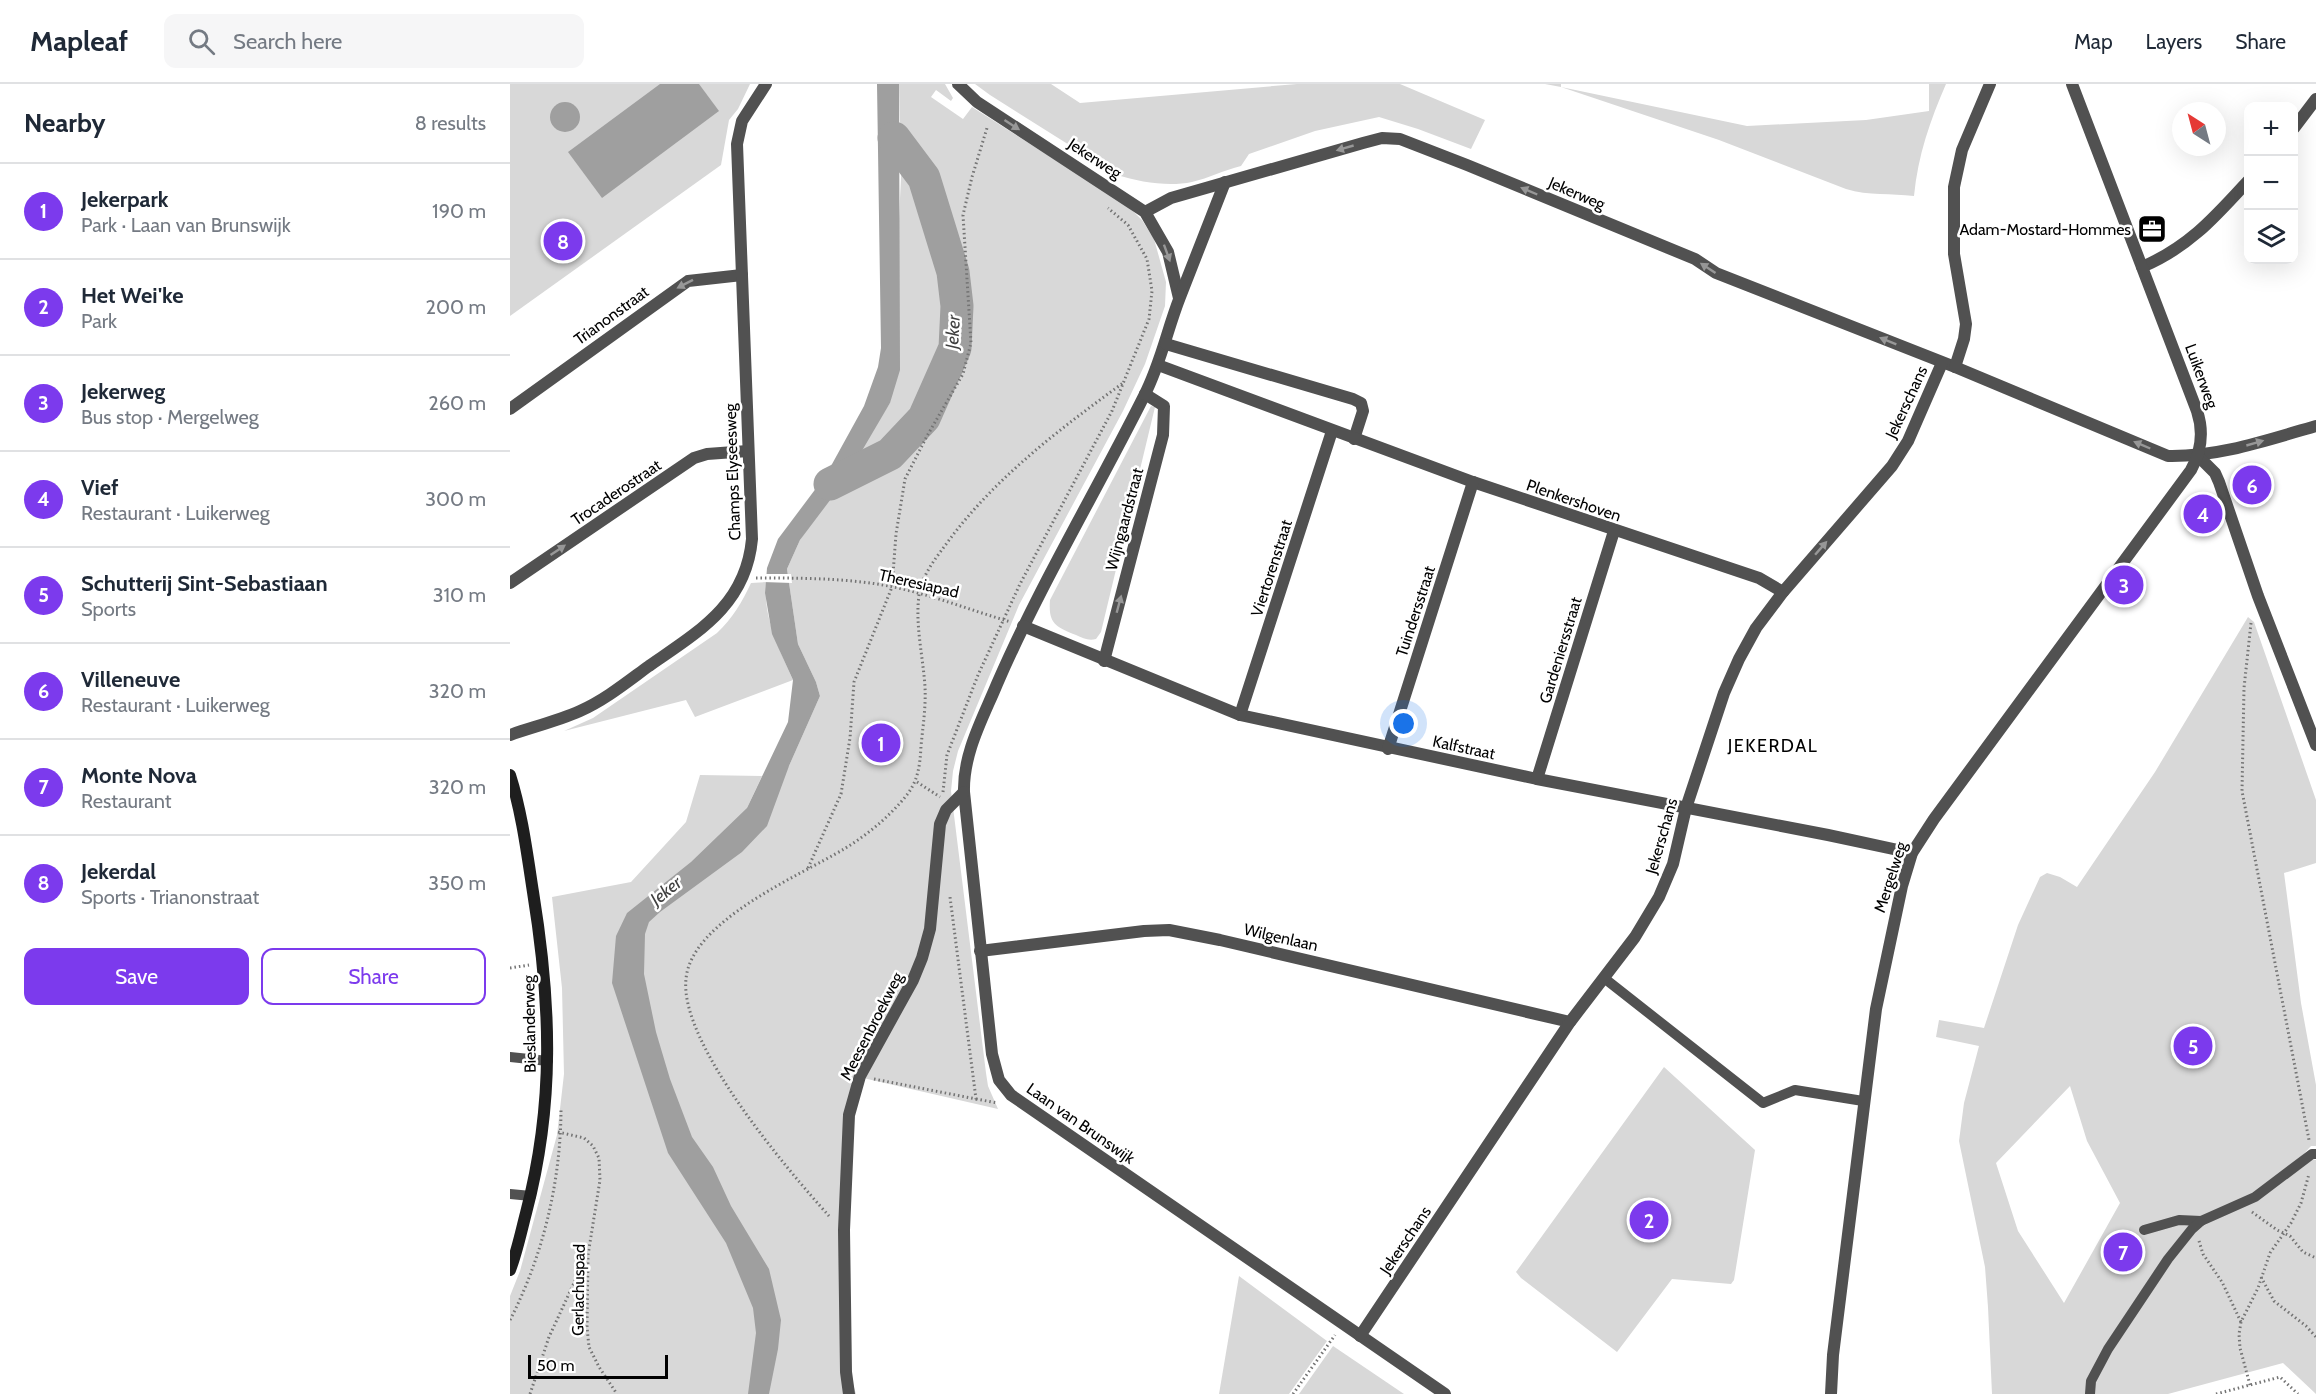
<!DOCTYPE html>
<html lang="en">
<head>
<meta charset="utf-8">
<style>
	body { margin:0; font-family:Cabin,sans-serif; background:#f6f6f7; color:#1f2937 }
	.controls { position:absolute; right:18px; top:18px; display:grid; overflow:hidden; border-radius:12px; box-shadow:0 6px 24px #0002 }
	.controls button { width:54px; height:54px; display:grid; place-items:center; padding:0; border:0; border-bottom:2px solid #e0e1e3; background:#fff; color:#1f2937; font:30px sans-serif }
	.compass { position:absolute; left:1662px; top:18px; width:54px; height:54px; border-radius:50%; background:#fff; box-shadow:0 6px 24px #0002; rotate:324deg }
	.scale { position:absolute; left:18px; bottom:15px; width:140px; box-sizing:border-box; padding-left:6px; border:3px solid #000; border-top:0; font-size:16px; line-height:21px; white-space:nowrap; color:#000; -webkit-text-stroke:4px #fff; paint-order:stroke }
	.you { position:absolute; left:894px; top:640px; width:21px; height:21px; margin:-15px; border:4px solid #fff; border-radius:50%; background:#1a73e8; box-shadow:0 0 0 9px #1a73e833 }
	.badge { display:grid; place-items:center; width:39px; height:39px; border-radius:50%; background:#7c3aed; color:#fff; font-size:20px; font-weight:700 }
	.pin { position:absolute; translate:-50% -50%; border:3px solid #fff; box-shadow:0 2px 6px #0006 }
	.list { margin:0; padding:0; list-style:none }
	h2 { display:flex; justify-content:space-between; align-items:center; height:78px; margin:0; padding:0 24px; font-size:26px }
	h2 small { font-size:20px; font-weight:400; color:#747a83 }
	.list li { display:grid; grid-template-columns:39px 1fr auto; gap:18px; align-items:center; box-sizing:border-box; height:96px; padding:0 24px; border-top:2px solid #e0e1e3 }
	.list b { display:block; font-size:22px; white-space:nowrap }
	.list p { margin:0; font-size:20px; white-space:nowrap; color:#747a83 }
	.list em { font-size:20px; font-style:normal; color:#747a83 }
	.actions { display:flex; gap:12px; padding:18px 24px }
	.actions a { flex:1; padding:14px 0; border:2px solid #7c3aed; border-radius:12px; text-align:center; font-size:21px; color:#7c3aed }
	.actions .main { background:#7c3aed; color:#fff }
	.icon { flex:none; width:33px; height:33px; fill:none; stroke:currentColor; stroke-width:2; stroke-linecap:round; stroke-linejoin:round }
	.map { position:relative; flex:none; width:1806px; height:1310px; overflow:hidden }
	header { display:flex; align-items:center; gap:36px; box-sizing:border-box; height:84px; padding:0 30px; background:#fff; border-bottom:2px solid #e0e1e3 }
	header strong { font-size:28px }
	nav { display:flex; gap:33px; margin-inline-start:auto; font-size:21px }
	.search { width:420px; height:54px; background:#f6f6f7; display:flex; align-items:center; gap:15px; box-sizing:border-box; padding:0 21px; border-radius:12px; color:#747a83; font-size:22px }
	main { display:flex }
	aside { flex:1; background:#fff }
	.map>svg:first-child { display:block }
	.green { fill:#d8d8d8; fill-rule:evenodd }
	.water { fill:#9f9f9f }
	.pier { fill:#fff }
	.lines { fill:none; stroke-linecap:round; stroke-linejoin:round }
	.river { stroke:#9f9f9f; stroke-width:33 }
	.path { stroke:#737373; stroke-width:3; stroke-dasharray:1.5 3; stroke-linecap:butt }
	.service { stroke:#515151; stroke-width:10 }
	.minor { stroke:#515151; stroke-width:12 }
	.secondary { stroke:#1e1e1e; stroke-width:12 }
	.oneway { fill:#979797 }
	.labels { text-anchor:middle; stroke-width:5; stroke-linejoin:round; paint-order:stroke }
	.street-label { font-size:16px; fill:#000; stroke:#fff }
	.poi-label { font-size:16px; fill:#000; stroke:#fff; text-anchor:end }
	.water-label { font-size:18px; font-style:italic; fill:#404040; stroke:#fff }
	.neighbourhood-label { font-size:18px; letter-spacing:1.5px; fill:#000; stroke:#fff }
</style>
</head>
<body>
<header>
<strong>Mapleaf</strong>
<div class="search"><svg class="icon" aria-label="search" viewBox="0 0 24 24"><circle cx="10" cy="10" r="6"/><path d="M15 15l6 6"/></svg>Search here</div>
<nav><a>Map</a><a>Layers</a><a>Share</a></nav>
</header>
<main>
<aside>
<h2>Nearby<small>8 results</small></h2>
<ul class="list">
<li><span class="badge">1</span><div><b>Jekerpark</b><p>Park · Laan van Brunswijk</p></div><em>190 m</em></li>
<li><span class="badge">2</span><div><b>Het Wei'ke</b><p>Park</p></div><em>200 m</em></li>
<li><span class="badge">3</span><div><b>Jekerweg</b><p>Bus stop · Mergelweg</p></div><em>260 m</em></li>
<li><span class="badge">4</span><div><b>Vief</b><p>Restaurant · Luikerweg</p></div><em>300 m</em></li>
<li><span class="badge">5</span><div><b>Schutterij Sint-Sebastiaan</b><p>Sports</p></div><em>310 m</em></li>
<li><span class="badge">6</span><div><b>Villeneuve</b><p>Restaurant · Luikerweg</p></div><em>320 m</em></li>
<li><span class="badge">7</span><div><b>Monte Nova</b><p>Restaurant</p></div><em>320 m</em></li>
<li><span class="badge">8</span><div><b>Jekerdal</b><p>Sports · Trianonstraat</p></div><em>350 m</em></li>
</ul>
<div class="actions"><a class="main">Save</a><a>Share</a></div>
</aside>
<div class="map">
<svg width="1806" height="1310" viewBox="0 0 1806 1310">
	<rect width="100%" height="100%" fill="#fff"/>
	<!-- green -->
	<g class="green">
		<path d="M 0,0 L 240,0 L 228,25 L 219,36 L 211,81 L 0,232 Z"/>
		<path d="M 389,0 L 435,0 L 443,14 L 441,17 L 426,6 L 421,13 L 453,35 L 462,23 L 618,122 L 632,136 L 644,155 L 656,198 L 655,222 L 635,280 L 613,327 L 509,521 L 448,667 L 443,687 L 441,707 L 476,989 L 478,1002 L 488,1025 L 353,994 L 341,1045 L 338,1153 L 340,1274 L 342,1297 L 346,1310 L 0,1310 L 0,1212 L 10,1187 L 47,1051 L 54,990 L 52,904 L 42,813 L 121,798 L 176,738 L 190,691 L 252,692 L 237,724 L 279,682 L 310,612 L 306,598 L 288,560 L 277,485 L 290,456 L 380,319 L 391,94 Z"/>
		<path d="M 465,0 L 541,0 L 570,19 L 787,0 L 890,0 L 975,36 L 961,65 L 908,45 L 869,33 L 805,47 L 739,70 L 731,82 C 714,86 699,94 682,98 C 658,103 630,98 607,91 L 480,11 Z"/>
		<path d="M 1035,0 L 1051,0 L 1051,3 L 1237,42 L 1356,36 L 1419,27 L 1419,0 L 1436,0 C 1420,37 1408,71 1404,112 C 1381,109 1359,112 1336,105 L 1209,56 L 1051,3 Z"/>
		<path d="M 641,322 L 645,323 L 591,548 L 586,555 C 578,557 573,554 566,551 C 546,543 538,540 540,516 Z"/>
		<path d="M 256,498 C 253,534 269,564 283,596 L 185,633 L 176,616 L 54,647 L 83,634 L 207,549 C 223,534 232,518 241,499 Z"/>
		<path d="M 1738,533 L 1744,538 L 1806,716 L 1806,779 L 1774,789 L 1791,919 L 1806,1001 L 1806,1062 L 1801,1062 L 1791,1073 L 1806,1076 L 1806,1310 L 1773,1279 L 1658,1310 L 1482,1310 L 1478,1223 L 1475,1183 L 1449,1057 L 1454,1019 L 1469,962 L 1426,953 L 1429,936 L 1474,944 L 1508,841 L 1530,793 L 1537,789 L 1550,793 L 1567,803 L 1645,688 ZM 1560,1002 L 1577,1057 L 1610,1119 L 1554,1219 L 1508,1147 L 1486,1079 Z"/>
		<path d="M 1154,983 L 1245,1066 L 1224,1196 L 1221,1200 L 1162,1195 L 1107,1268 L 1011,1194 L 1006,1188 Z"/>
		<path d="M 729,1192 L 817,1257 L 779,1310 L 709,1310 Z"/>
		<path d="M 823,1262 L 894,1310 L 789,1310 Z"/>
	</g>
	<!-- water -->
	<g class="water">
		<path d="M 150,0 L 189,0 L 209,27 L 92,114 L 58,68 Z"/>
		<path d="M 367,0 L 389,0 L 390,286 L 380,319 L 333,399 L 290,456 L 277,485 L 288,560 L 306,598 L 310,612 L 279,682 L 257,742 L 232,768 L 150,828 L 139,838 L 135,850 L 134,890 L 146,948 L 160,995 L 182,1053 L 203,1083 L 221,1122 L 259,1185 L 271,1236 L 268,1265 L 259,1310 L 238,1310 L 246,1249 L 243,1224 L 216,1159 L 158,1069 L 102,899 L 106,852 L 117,829 L 181,778 L 237,724 L 278,638 L 283,596 L 262,550 L 255,509 L 257,484 L 268,455 L 316,391 L 354,322 L 368,283 L 371,264 Z"/>
		<circle cx="55" cy="33" r="15"/>
	</g>
	<!-- pier -->
	<path class="pier" d="M 254,490 L 281,490 L 282,499 L 253,498 Z"/>
	<g class="lines">
		<!-- river -->
		<path class="river" d="M 320,400 L 380,370 L 414,334 L 445,264 L 447,222 L 443,188 L 414,94 L 384,54"/>
		<!-- path -->
		<g class="path">
			<path d="M 246,494 C 286,494 327,494 367,500 C 413,507 456,525 501,538"/>
			<path d="M 1741,539 L 1734,604 L 1732,707 L 1799,1056"/>
			<path d="M 407,698 L 430,713"/>
			<path d="M 433,708 L 437,671 L 468,591 L 510,500 L 602,327 L 639,235 L 642,207 L 637,175 L 618,141 L 598,124"/>
			<path d="M 298,784 L 331,710 L 340,654 L 344,598 L 382,503 L 386,450 L 395,395 L 417,352 L 453,290 L 461,259 L 453,131 L 462,93 L 477,44"/>
			<path d="M 0,884 L 19,881"/>
			<path d="M 364,995 L 466,1015 L 440,813"/>
			<path d="M 466,1015 L 488,1019"/>
			<path d="M 48,1048 L 74,1054 L 83,1062 L 89,1074 L 90,1096 L 78,1171 L 77,1243 L 79,1263 L 89,1283 L 107,1310"/>
			<path d="M 1742,1128 L 1767,1146 L 1780,1152 L 1793,1168 L 1806,1174"/>
			<path d="M 319,1132 C 277,1085 169,959 176,895 C 181,837 289,792 334,765 C 357,751 379,733 396,712 C 408,697 410,682 411,662 C 413,642 416,622 415,603 C 413,572 405,541 409,511 C 411,494 424,476 434,463 C 482,396 547,347 613,299"/>
			<path d="M 1689,1157 L 1693,1170 L 1712,1198 L 1731,1238"/>
			<path d="M 1751,1193 L 1764,1217 L 1796,1242 L 1806,1253"/>
			<path d="M 0,1236 C 33,1172 51,1097 51,1024"/>
			<path d="M 1740,1301 L 1730,1264 L 1729,1250 L 1731,1238 L 1748,1204 L 1760,1169 L 1781,1139 L 1791,1119 L 1799,1090"/>
			<path d="M 20,1310 L 39,1253 L 76,1173"/>
			<path d="M 783,1310 L 825,1251"/>
			<path d="M 1706,1310 L 1770,1293 L 1788,1310"/>
		</g>
		<!-- service -->
		<g class="service">
			<path d="M 1094,894 L 1253,1019 L 1285,1006 L 1353,1017"/>
			<path d="M 0,973 L 38,977"/>
			<path d="M 0,1110 L 21,1112"/>
			<path d="M 1634,1146 L 1669,1136 L 1691,1137"/>
			<path d="M 1580,1310 L 1581,1297 L 1598,1265 L 1658,1175 L 1682,1145 L 1691,1137 L 1745,1113 L 1802,1070 L 1806,1070"/>
		</g>
		<!-- minor -->
		<g class="minor">
			<path d="M 448,0 L 467,18 L 635,128 L 658,168 L 669,214"/>
			<path d="M 1784,44 L 1806,15"/>
			<path d="M 715,98 C 700,137 685,175 670,213 C 657,246 651,279 634,312 C 586,408 530,501 487,600 C 473,634 453,669 454,708 L 482,970 L 489,996 L 501,1011 L 935,1310"/>
			<path d="M 635,128 L 661,114 L 853,59 L 872,54 L 890,55 L 957,81 L 1185,175 L 1206,189 L 1445,283 L 1658,372 C 1709,373 1757,356 1806,342"/>
			<path d="M 1632,183 C 1679,163 1705,133 1738,97"/>
			<path d="M 656,260 L 843,315 L 851,319 L 853,327 L 844,355"/>
			<path d="M 648,281 L 963,398 L 1249,494 L 1273,508"/>
			<path d="M 1445,283 L 1454,255 L 1456,240 L 1444,170 L 1444,103 L 1452,66 L 1480,0"/>
			<path d="M 0,325 L 178,197 L 232,191"/>
			<path d="M 1688,372 L 1705,389 L 1709,398 L 1748,512 L 1806,661"/>
			<path d="M 0,499 L 184,374 L 197,370 L 238,367"/>
			<path d="M 513,542 L 730,631 L 1027,695 L 1318,751 L 1402,769"/>
			<path d="M 594,577 L 653,351 L 654,322 L 635,310"/>
			<path d="M 730,631 L 822,347"/>
			<path d="M 0,651 C 23,643 47,637 70,627 C 95,616 117,598 139,582 C 188,548 236,521 242,455 L 227,60 L 232,37 L 256,0"/>
			<path d="M 878,665 L 963,398"/>
			<path d="M 1027,695 L 1104,447"/>
			<path d="M 470,867 L 634,847 L 659,846 L 710,856 L 1060,938"/>
			<path d="M 850,1252 L 1060,938 L 1125,853 L 1149,813 L 1163,780 L 1176,724 L 1214,609 L 1229,575 L 1246,544 L 1273,508 L 1382,382 L 1398,357 L 1432,279"/>
			<path d="M 339,1310 L 336,1288 L 334,1146 L 339,1031 L 350,992 L 403,896 L 412,874 L 420,845 L 430,740 L 436,726 L 454,708"/>
			<path d="M 1321,1310 L 1323,1271 L 1366,925 L 1392,802 L 1402,769 L 1424,735 L 1681,386 C 1691,368 1694,348 1687,327 L 1562,0"/>
		</g>
		<!-- secondary -->
		<path class="secondary" d="M 0,691 C 12,729 17,769 23,808 C 41,919 45,1019 16,1129 C 11,1148 7,1168 0,1186"/>
	</g>
	<!-- one-way arrows -->
	<defs><path id="oneway-solid" d="M-6-.8H1V-3.2L6.5 0L1 3.2V.8H-6Z" transform="scale(1.5)"/></defs>
	<g class="oneway">
		<use href="#oneway-solid" transform="translate(502 41) rotate(33)"/>
		<use href="#oneway-solid" transform="translate(835 64) rotate(164)"/>
		<use href="#oneway-solid" transform="translate(1019 107) rotate(-157)"/>
		<use href="#oneway-solid" transform="translate(657 169) rotate(70)"/>
		<use href="#oneway-solid" transform="translate(1198 184) rotate(-147)"/>
		<use href="#oneway-solid" transform="translate(175 200) rotate(153)"/>
		<use href="#oneway-solid" transform="translate(1378 257) rotate(-158)"/>
		<use href="#oneway-solid" transform="translate(1745 359) rotate(-16)"/>
		<use href="#oneway-solid" transform="translate(1632 361) rotate(-157)"/>
		<use href="#oneway-solid" transform="translate(1311 464) rotate(-49)"/>
		<use href="#oneway-solid" transform="translate(48 466) rotate(-34)"/>
		<use href="#oneway-solid" transform="translate(609 520) rotate(-75)"/>
	</g>
	<!-- icons -->
	<defs>
		<g id="office-square" transform="scale(1.5)"><rect x="-9" y="-9" width="18" height="18" rx="4" fill="#000" stroke="#fff"/><path d="M-6-3h4V-5.5h4V-3h4V5H-6ZM-1-4.5V-3h2v-1.5ZM-6 0V1H6V0Z" fill="#fff"/></g>
	</defs>
	<g fill-rule="evenodd">
		<use href="#office-square" x="1642" y="145"/>
	</g>
	<g class="labels">
		<!-- street labels -->
		<g class="street-label">
			<text transform="translate(585 74) rotate(33)" y="6">Jekerweg</text>
			<text transform="translate(1067 109) rotate(23)" y="6">Jekerweg</text>
			<text transform="translate(101 231) rotate(-36)" y="6">Trianonstraat</text>
			<text transform="translate(1692 292) rotate(70)" y="6">Luikerweg</text>
			<text transform="translate(1396 318) rotate(-65)" y="6">Jekerschans</text>
			<text transform="translate(222 388) rotate(-92)" y="6">Champs Elyseesweg</text>
			<text transform="translate(106 408) rotate(-34)" y="6">Trocaderostraat</text>
			<text transform="translate(1064 416) rotate(19)" y="6">Plenkershoven</text>
			<text transform="translate(614 435) rotate(-75)" y="6">Wijngaardstraat</text>
			<text transform="translate(761 484) rotate(-72)" y="6">Viertorenstraat</text>
			<text transform="translate(409 499) rotate(13)" y="6">Theresiapad</text>
			<text transform="translate(905 527) rotate(-72)" y="6">Tuindersstraat</text>
			<text transform="translate(1050 566) rotate(-73)" y="6">Gardeniersstraat</text>
			<text transform="translate(954 663) rotate(12)" y="6">Kalfstraat</text>
			<text transform="translate(1151 752) rotate(-74)" y="6">Jekerschans</text>
			<text transform="translate(1380 793) rotate(-72)" y="6">Mergelweg</text>
			<text transform="translate(771 853) rotate(13)" y="6">Wilgenlaan</text>
			<text transform="translate(19 940) rotate(-91)" y="6">Bieslanderweg</text>
			<text transform="translate(361 942) rotate(-63)" y="6">Meesenbroekweg</text>
			<text transform="translate(571 1039) rotate(35)" y="6">Laan van Brunswijk</text>
			<text transform="translate(895 1156) rotate(-56)" y="6">Jekerschans</text>
			<text transform="translate(68 1206) rotate(-89)" y="6">Gerlachuspad</text>
		</g>
		<!-- poi labels -->
		<g class="poi-label">
			<text x="1621" y="151">Adam-Mostard-Hommes</text>
		</g>
		<!-- water labels -->
		<g class="water-label">
			<text transform="translate(443 248) rotate(-87)" y="6">Jeker</text>
			<text transform="translate(156 807) rotate(-39)" y="6">Jeker</text>
		</g>
		<!-- neighbourhood labels -->
		<g class="neighbourhood-label">
			<text x="1263" y="668">JEKERDAL</text>
		</g>
	</g>
</svg>
<div class="controls">
<button>+</button>
<button>−</button>
<button><svg class="icon" aria-label="layers" viewBox="0 0 24 24"><path d="M12 4l9 5-9 5-9-5zM3 14l9 5 9-5"/></svg></button>
</div>
<svg class="compass" viewBox="-18 -18 36 36"><path d="M0-13l5 13h-10z" fill="#e53935"/><path d="M0 13l5-13h-10z" fill="#747a83"/></svg>
<div class="scale">50 m</div>
<div class="you"></div>
<div class="pin badge" style="left:371px;top:659px">1</div>
<div class="pin badge" style="left:1139px;top:1136px">2</div>
<div class="pin badge" style="left:1614px;top:501px">3</div>
<div class="pin badge" style="left:1693px;top:430px">4</div>
<div class="pin badge" style="left:1683px;top:962px">5</div>
<div class="pin badge" style="left:1742px;top:401px">6</div>
<div class="pin badge" style="left:1613px;top:1168px">7</div>
<div class="pin badge" style="left:53px;top:157px">8</div>
</div>
</main>
</body>
</html>
